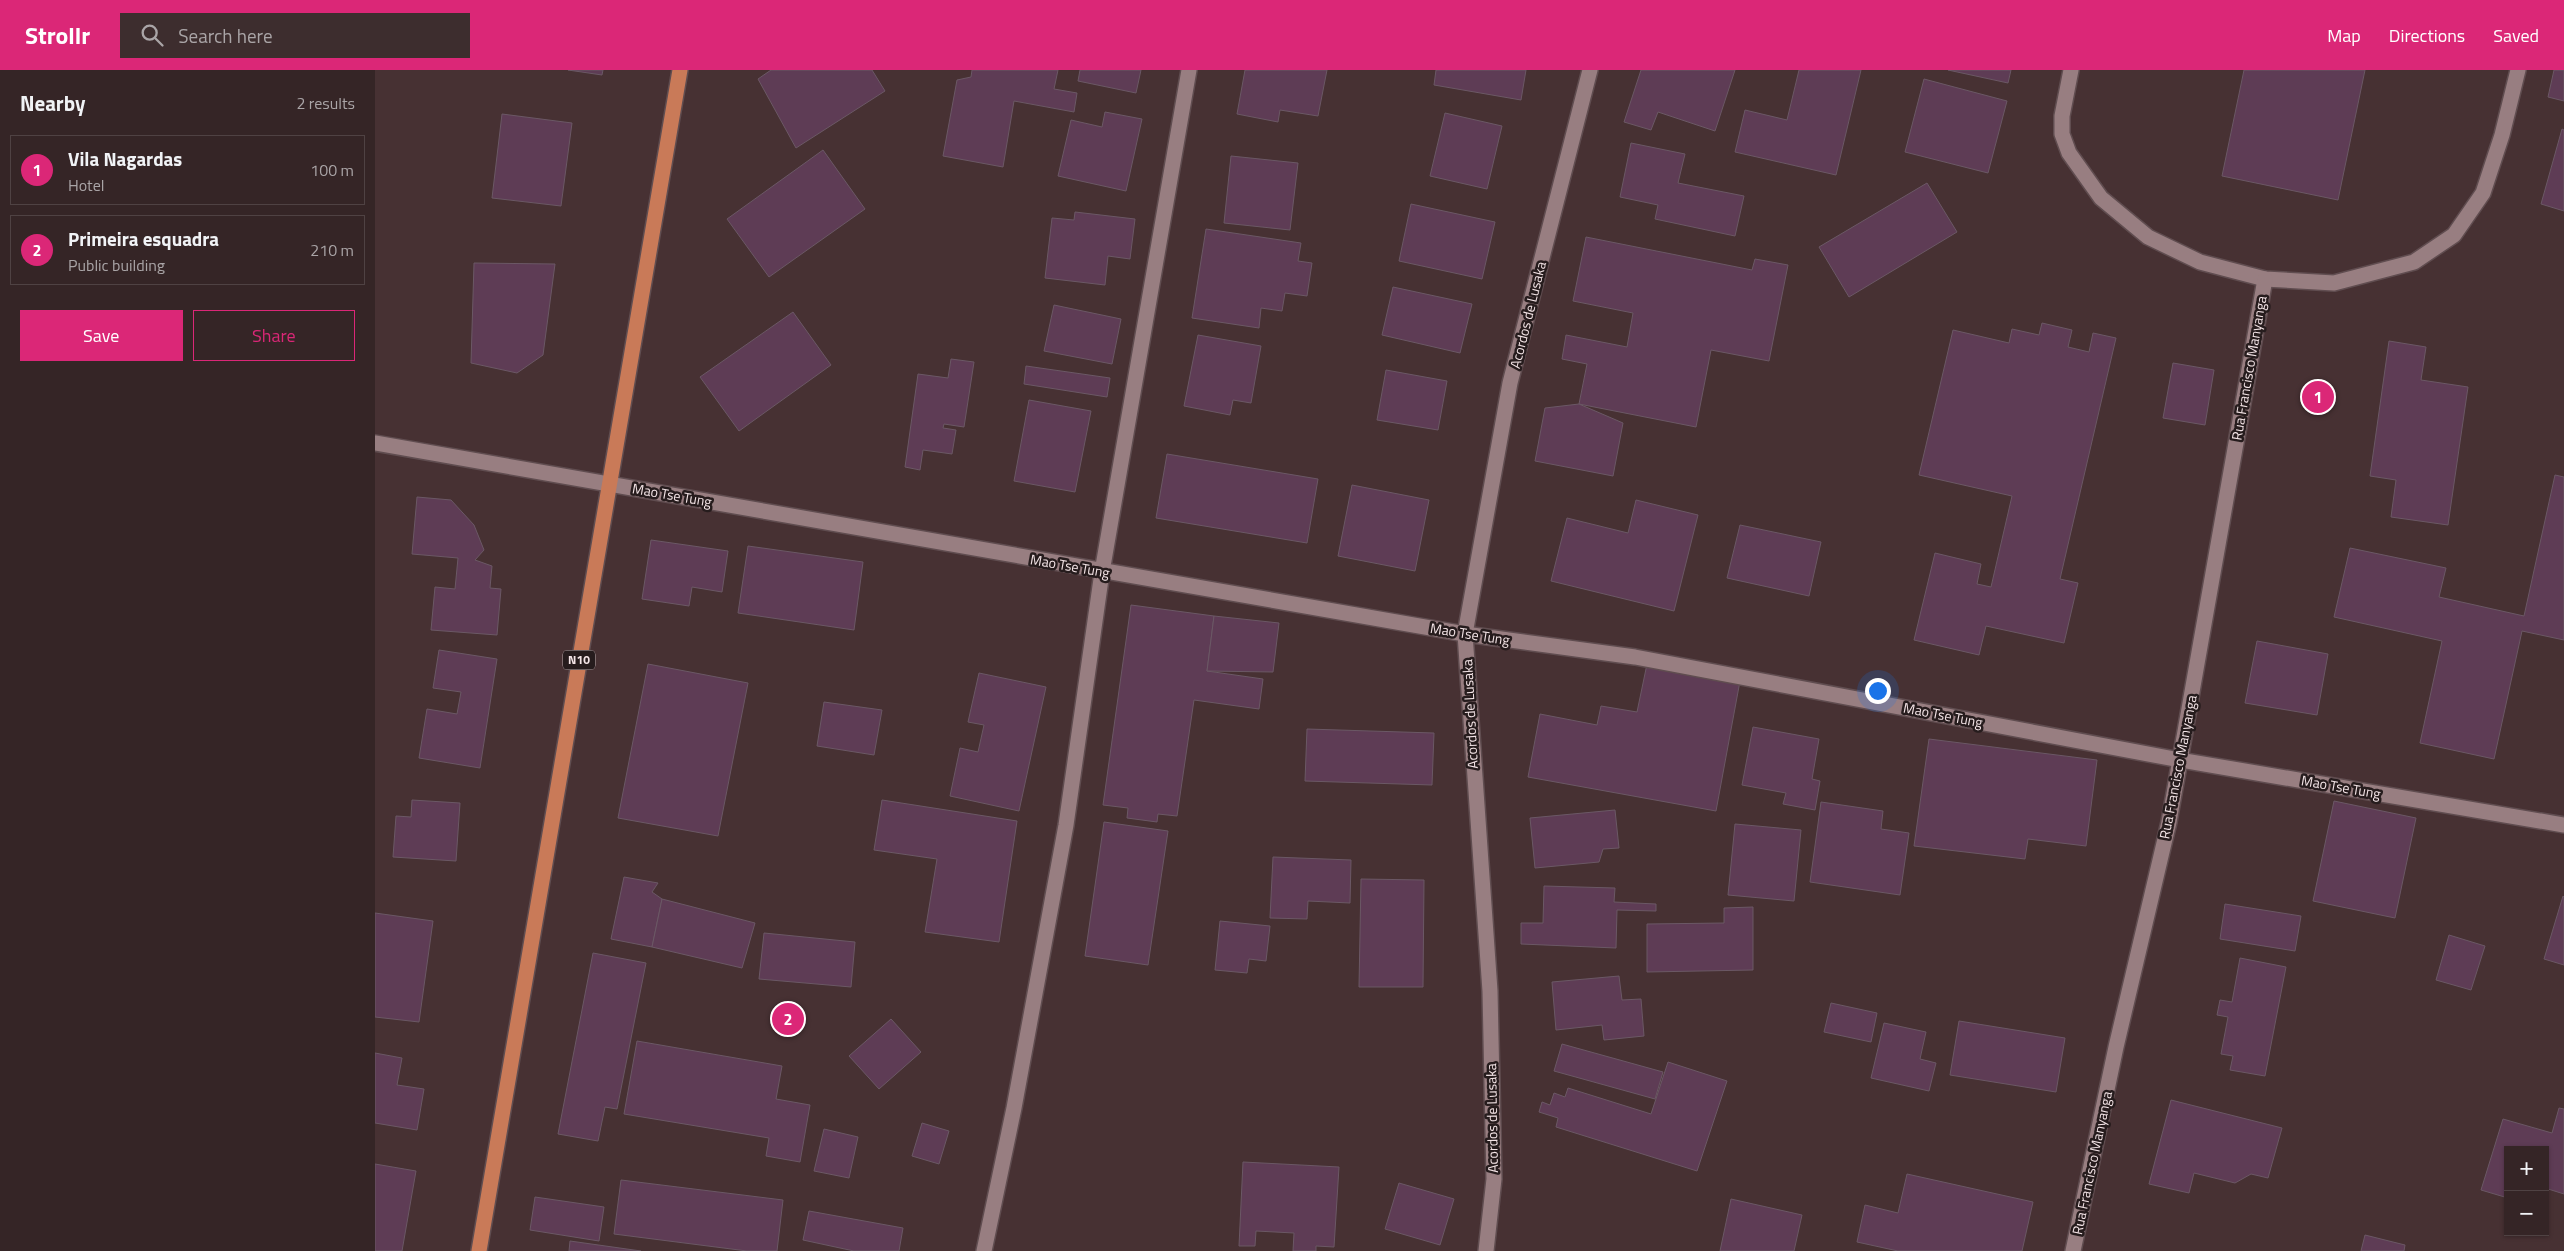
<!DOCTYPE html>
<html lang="en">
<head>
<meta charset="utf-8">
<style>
	body { margin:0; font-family:"Titillium Web",sans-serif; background:#3d2d2e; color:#f1f3f6 }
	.controls { position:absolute; right:15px; bottom:15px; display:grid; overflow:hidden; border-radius:0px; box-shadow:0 1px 4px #0004 }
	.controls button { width:45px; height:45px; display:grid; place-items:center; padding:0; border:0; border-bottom:1px solid #4f4243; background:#352526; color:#f1f3f6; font:25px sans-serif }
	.you { position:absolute; left:1502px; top:620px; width:18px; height:18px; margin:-12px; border:4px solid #fff; border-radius:50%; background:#1a73e8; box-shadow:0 0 0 8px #1a73e833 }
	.badge { display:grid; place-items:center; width:32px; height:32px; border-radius:50%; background:#db2777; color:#fff; font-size:16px; font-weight:700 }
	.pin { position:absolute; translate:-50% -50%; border:2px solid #fff; box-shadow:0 1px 5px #0006 }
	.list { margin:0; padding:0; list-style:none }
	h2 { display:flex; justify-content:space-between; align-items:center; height:65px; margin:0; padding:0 20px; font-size:21px }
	h2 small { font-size:16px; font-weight:400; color:#aaa5a7 }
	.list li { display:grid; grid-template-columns:32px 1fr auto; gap:15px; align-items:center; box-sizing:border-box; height:70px; margin:0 10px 10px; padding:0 10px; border:1px solid #4f4243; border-radius:0px }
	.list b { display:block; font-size:19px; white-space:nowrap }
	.list p { margin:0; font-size:16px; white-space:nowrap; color:#aaa5a7 }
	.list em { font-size:16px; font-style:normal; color:#aaa5a7 }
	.actions { display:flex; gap:10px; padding:15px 20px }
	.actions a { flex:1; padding:11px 0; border:1px solid #db2777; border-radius:0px; text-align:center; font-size:18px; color:#db2777 }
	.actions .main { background:#db2777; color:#fff }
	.icon { flex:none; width:28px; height:28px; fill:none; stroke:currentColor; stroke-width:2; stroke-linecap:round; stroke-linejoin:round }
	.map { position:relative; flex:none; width:2189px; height:1181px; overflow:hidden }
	header { display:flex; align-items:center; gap:30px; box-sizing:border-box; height:70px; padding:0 25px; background:#db2777; color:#fff }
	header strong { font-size:24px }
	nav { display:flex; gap:28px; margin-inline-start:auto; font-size:18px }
	.search { width:350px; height:45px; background:#3d2d2e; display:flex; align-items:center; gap:12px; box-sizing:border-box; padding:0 18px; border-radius:0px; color:#aaa5a7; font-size:19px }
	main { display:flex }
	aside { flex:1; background:#352526 }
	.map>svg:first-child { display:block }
	.building { fill:#5e3c55; stroke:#6b5865 }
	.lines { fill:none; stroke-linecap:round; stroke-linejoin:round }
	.minor-casing { stroke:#604d50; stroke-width:18 }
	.primary-casing { stroke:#604d50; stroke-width:18 }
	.minor { stroke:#987e81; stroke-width:15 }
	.primary { stroke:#c97a58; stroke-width:15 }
	.labels { text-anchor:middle; stroke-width:5; stroke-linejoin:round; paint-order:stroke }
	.shield { fill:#261c1d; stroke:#b6a9aa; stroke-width:1 }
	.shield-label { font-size:12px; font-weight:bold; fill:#f4e5e7 }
	.street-label { font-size:14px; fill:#f4e5e7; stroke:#261c1d }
</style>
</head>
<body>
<header>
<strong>Strollr</strong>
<div class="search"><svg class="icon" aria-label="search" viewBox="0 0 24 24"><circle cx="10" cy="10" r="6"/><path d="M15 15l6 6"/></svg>Search here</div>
<nav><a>Map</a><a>Directions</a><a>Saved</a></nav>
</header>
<main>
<aside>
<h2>Nearby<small>2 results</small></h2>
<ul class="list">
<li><span class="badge">1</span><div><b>Vila Nagardas</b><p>Hotel</p></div><em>100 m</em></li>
<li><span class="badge">2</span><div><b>Primeira esquadra</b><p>Public building</p></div><em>210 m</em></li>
</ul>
<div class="actions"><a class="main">Save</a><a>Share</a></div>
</aside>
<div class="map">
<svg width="2189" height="1181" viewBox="0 0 2189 1181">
	<rect width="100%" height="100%" fill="#473133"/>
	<!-- building -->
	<g class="building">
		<path d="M 193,0 L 228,0 L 227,5 Z"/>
		<path d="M 396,0 L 497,0 L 510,21 L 421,78 L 383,9 Z"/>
		<path d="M 597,0 L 683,0 L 679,19 L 702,23 L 699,42 L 639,31 L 628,97 L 568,86 L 582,10 L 596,7 Z"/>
		<path d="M 705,0 L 766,0 L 761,23 L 703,11 Z"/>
		<path d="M 870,0 L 952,0 L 943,46 L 905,40 L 903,52 L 862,44 Z"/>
		<path d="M 1061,0 L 1151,0 L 1146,30 L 1059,15 Z"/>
		<path d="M 1266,0 L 1360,0 L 1340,61 L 1283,42 L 1276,60 L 1249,52 Z"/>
		<path d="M 1424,0 L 1486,0 L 1461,105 L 1360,82 L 1370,40 L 1412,50 Z"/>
		<path d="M 1573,0 L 1636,0 L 1633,13 Z"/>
		<path d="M 1869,0 L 1990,0 L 1963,130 L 1847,106 Z"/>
		<path d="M 2179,0 L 2189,0 L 2189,31 L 2173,27 Z"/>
		<path d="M 1549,9 L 1632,31 L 1613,103 L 1530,82 Z"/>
		<path d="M 730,42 L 767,49 L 751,121 L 683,106 L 696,50 L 727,57 Z"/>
		<path d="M 1070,43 L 1127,56 L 1112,119 L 1055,106 Z"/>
		<path d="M 127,44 L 197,53 L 186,136 L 117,128 Z"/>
		<path d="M 2187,59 L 2189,60 L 2189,141 L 2166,134 Z"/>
		<path d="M 1256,73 L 1310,84 L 1303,113 L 1369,126 L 1360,166 L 1280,149 L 1283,135 L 1245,127 Z"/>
		<path d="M 448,80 L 490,139 L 394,207 L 352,149 Z"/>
		<path d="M 856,86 L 923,93 L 915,160 L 849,153 Z"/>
		<path d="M 1552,113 L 1582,162 L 1474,227 L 1444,177 Z"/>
		<path d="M 1036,134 L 1120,152 L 1107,209 L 1024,191 Z"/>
		<path d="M 700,142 L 760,149 L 755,189 L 733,186 L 730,215 L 670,208 L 677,148 L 699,150 Z"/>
		<path d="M 831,159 L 926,173 L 923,191 L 937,193 L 932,226 L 910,223 L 907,241 L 886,238 L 884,258 L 817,248 Z"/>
		<path d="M 1211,167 L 1377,200 L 1380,189 L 1413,195 L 1394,291 L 1336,280 L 1321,357 L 1204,334 L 1212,294 L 1187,289 L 1191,265 L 1252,277 L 1258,243 L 1198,231 Z"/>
		<path d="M 99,193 L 180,194 L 168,285 L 142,303 L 96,293 Z"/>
		<path d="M 1018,217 L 1097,234 L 1085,283 L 1007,265 Z"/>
		<path d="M 679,235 L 746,249 L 737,294 L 669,281 Z"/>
		<path d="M 418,242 L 456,295 L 364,361 L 325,307 Z"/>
		<path d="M 1667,253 L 1697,260 L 1693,277 L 1714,282 L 1718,263 L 1741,268 L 1685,509 L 1703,513 L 1689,573 L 1611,556 L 1604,585 L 1539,570 L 1560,483 L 1606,494 L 1602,514 L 1616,517 L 1637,426 L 1544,405 L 1578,260 L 1634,273 L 1637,259 L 1664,265 Z"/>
		<path d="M 823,265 L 886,276 L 876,333 L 858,330 L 855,345 L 809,336 Z"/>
		<path d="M 2014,271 L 2051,277 L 2046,310 L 2093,317 L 2073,455 L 2016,447 L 2021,410 L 1995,406 Z"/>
		<path d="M 576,289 L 599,292 L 589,357 L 569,354 L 568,358 L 581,360 L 577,384 L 548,380 L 545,400 L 530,397 L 543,304 L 573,308 Z"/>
		<path d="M 1798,293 L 1839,300 L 1830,355 L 1788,348 Z"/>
		<path d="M 651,296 L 735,308 L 732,327 L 649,314 Z"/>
		<path d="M 1011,300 L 1072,311 L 1063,360 L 1002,350 Z"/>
		<path d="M 654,330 L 716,341 L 700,422 L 639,411 Z"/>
		<path d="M 1204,334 L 1248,353 L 1238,406 L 1160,391 L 1170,338 Z"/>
		<path d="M 792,384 L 943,409 L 932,473 L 781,448 Z"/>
		<path d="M 2180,405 L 2189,407 L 2189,570 L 2147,561 L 2119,689 L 2045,673 L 2067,571 L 1959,547 L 1975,478 L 2071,498 L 2064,527 L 2149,546 Z"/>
		<path d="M 977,415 L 1054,430 L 1040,501 L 963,486 Z"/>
		<path d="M 42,427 L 76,430 L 99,455 L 109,480 L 100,490 L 117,496 L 115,518 L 126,519 L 122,565 L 56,560 L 60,517 L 80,519 L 83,488 L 37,484 Z"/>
		<path d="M 1261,430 L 1323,445 L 1299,541 L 1176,511 L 1192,448 L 1253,463 Z"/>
		<path d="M 1365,455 L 1446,472 L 1434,526 L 1352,508 Z"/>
		<path d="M 276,470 L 353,481 L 347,522 L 317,517 L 314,536 L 267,529 Z"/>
		<path d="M 373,476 L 488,492 L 479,560 L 363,543 Z"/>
		<path d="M 756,535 L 839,546 L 832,601 L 888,609 L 884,639 L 819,630 L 802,746 L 783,744 L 782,752 L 752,748 L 753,738 L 728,735 Z"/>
		<path d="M 839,546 L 904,553 L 898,602 L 832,601 Z"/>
		<path d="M 1882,571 L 1953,584 L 1942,645 L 1870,633 Z"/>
		<path d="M 64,580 L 122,589 L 105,698 L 44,688 L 52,639 L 82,644 L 86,622 L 58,618 Z"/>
		<path d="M 273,594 L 373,613 L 343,766 L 243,748 Z"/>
		<path d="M 1272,594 L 1365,611 L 1341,741 L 1153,707 L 1165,644 L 1222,655 L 1226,636 L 1262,642 Z"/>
		<path d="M 604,603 L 671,617 L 644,741 L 575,726 L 585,678 L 603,682 L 609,655 L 593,652 Z"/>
		<path d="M 449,632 L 507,640 L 499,685 L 442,676 Z"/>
		<path d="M 1378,657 L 1444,669 L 1437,709 L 1445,711 L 1440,740 L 1408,734 L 1411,723 L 1367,715 Z"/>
		<path d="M 932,659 L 1059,663 L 1057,715 L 930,711 Z"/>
		<path d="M 1554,669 L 1722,690 L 1711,776 L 1653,769 L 1650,789 L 1539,776 Z"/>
		<path d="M 37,730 L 85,733 L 81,791 L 18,787 L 21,746 L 36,747 Z"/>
		<path d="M 507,730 L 642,751 L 624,872 L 550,862 L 562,789 L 499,780 Z"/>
		<path d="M 1959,731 L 2041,748 L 2020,848 L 1938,831 Z"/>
		<path d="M 1446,732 L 1508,741 L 1506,759 L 1534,763 L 1525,825 L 1435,812 Z"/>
		<path d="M 1240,740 L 1244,778 L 1228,779 L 1224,792 L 1160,798 L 1155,748 Z"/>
		<path d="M 729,752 L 793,761 L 773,895 L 710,886 Z"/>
		<path d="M 1360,754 L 1426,760 L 1419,831 L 1353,825 Z"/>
		<path d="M 898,787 L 976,790 L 975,833 L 933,831 L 932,849 L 895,848 Z"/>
		<path d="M 249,807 L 283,813 L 277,822 L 287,829 L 277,877 L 236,869 Z"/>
		<path d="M 986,809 L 1049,810 L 1048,917 L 984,917 Z"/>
		<path d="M 1169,816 L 1240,818 L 1239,832 L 1281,834 L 1281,841 L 1242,840 L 1241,878 L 1146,874 L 1146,853 L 1168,853 Z"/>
		<path d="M 2188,826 L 2189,827 L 2189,895 L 2169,889 Z"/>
		<path d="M 287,829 L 380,853 L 367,898 L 277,877 Z"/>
		<path d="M 1850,834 L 1926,846 L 1920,881 L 1845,869 Z"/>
		<path d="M 1378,837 L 1378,900 L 1272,902 L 1272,854 L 1349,853 L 1349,838 Z"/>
		<path d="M 0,843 L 58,851 L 44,952 L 0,947 Z"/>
		<path d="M 845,851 L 895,856 L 891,891 L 874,889 L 872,903 L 840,900 Z"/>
		<path d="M 389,863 L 480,872 L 476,917 L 384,909 Z"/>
		<path d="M 2074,865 L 2110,876 L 2096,920 L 2061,910 Z"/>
		<path d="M 218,883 L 271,893 L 242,1039 L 230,1037 L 223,1071 L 183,1064 Z"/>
		<path d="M 1865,888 L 1911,897 L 1890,1006 L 1855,1000 L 1858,986 L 1846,984 L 1853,947 L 1842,945 L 1845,930 L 1857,932 Z"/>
		<path d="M 1244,906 L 1247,930 L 1266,929 L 1269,966 L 1229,970 L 1227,955 L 1181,960 L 1177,912 Z"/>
		<path d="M 1456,933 L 1502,943 L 1496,972 L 1449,962 Z"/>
		<path d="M 516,949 L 546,982 L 504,1019 L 474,986 Z"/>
		<path d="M 1584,951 L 1690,968 L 1681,1022 L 1575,1005 Z"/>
		<path d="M 1509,953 L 1551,962 L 1545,989 L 1561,993 L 1554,1021 L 1496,1008 Z"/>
		<path d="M 262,971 L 407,996 L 401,1029 L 435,1035 L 425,1092 L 391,1086 L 394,1068 L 249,1044 Z"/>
		<path d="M 1187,974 L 1288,1002 L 1280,1029 L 1179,1001 Z"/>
		<path d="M 0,983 L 27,988 L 22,1015 L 49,1019 L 42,1060 L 0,1053 Z"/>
		<path d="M 1293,992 L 1352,1011 L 1322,1101 L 1181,1057 L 1183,1048 L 1164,1042 L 1167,1032 L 1175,1035 L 1179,1023 L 1190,1027 L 1193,1018 L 1276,1044 Z"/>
		<path d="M 1796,1030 L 1907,1058 L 1893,1108 L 1876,1104 L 1860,1113 L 1819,1103 L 1814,1123 L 1774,1114 Z"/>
		<path d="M 2184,1038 L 2189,1039 L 2189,1124 L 2170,1118 L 2170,1080 L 2133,1080 L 2133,1128 L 2106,1120 L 2128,1049 L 2177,1063 Z"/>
		<path d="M 547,1053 L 574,1061 L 564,1094 L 537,1086 Z"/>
		<path d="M 449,1059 L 483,1067 L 474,1108 L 439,1101 Z"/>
		<path d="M 868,1092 L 964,1097 L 959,1177 L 941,1176 L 941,1181 L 918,1181 L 919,1163 L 881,1161 L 880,1176 L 864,1176 Z"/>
		<path d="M 0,1094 L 41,1101 L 27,1181 L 0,1181 Z"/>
		<path d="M 1532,1104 L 1658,1132 L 1647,1181 L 1523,1181 L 1482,1172 L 1490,1135 L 1523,1143 Z"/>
		<path d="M 246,1110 L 408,1130 L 402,1181 L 372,1181 L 239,1164 Z"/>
		<path d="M 1024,1113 L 1079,1129 L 1065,1175 L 1010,1159 Z"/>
		<path d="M 160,1127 L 229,1137 L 224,1171 L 155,1160 Z"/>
		<path d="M 1356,1129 L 1427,1145 L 1419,1181 L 1345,1181 Z"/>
		<path d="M 434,1141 L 528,1158 L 524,1181 L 479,1181 L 428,1170 Z"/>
		<path d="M 1990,1165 L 2030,1175 L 2029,1181 L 1986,1181 Z"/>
		<path d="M 195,1171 L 266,1181 L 194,1181 Z"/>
	</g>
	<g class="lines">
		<!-- minor casing -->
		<g class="minor-casing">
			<g id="minor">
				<path d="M 1696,0 L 1687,46 L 1687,64 L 1694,83 L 1726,128 L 1773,167 L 1825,192 L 1890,209 L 1959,213 L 2039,192 L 2079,165 L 2108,123 L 2127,65 L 2143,0"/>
				<path d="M 0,373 L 1090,564 L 1260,587 L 1805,690 L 2189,755"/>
				<path d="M 609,1181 L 639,1038 L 691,755 L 727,502 L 814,0"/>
				<path d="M 1111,1181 L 1119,1109 L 1115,921 L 1090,564 L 1135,313 L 1215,0"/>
				<path d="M 1698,1181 L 1741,977 L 1794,752 L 1890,209"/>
			</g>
		</g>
		<!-- primary casing -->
		<g class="primary-casing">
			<path id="primary" d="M 104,1181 L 305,0"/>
		</g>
		<!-- minor -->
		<use href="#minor" class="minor"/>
		<!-- primary -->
		<use href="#primary" class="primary"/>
	</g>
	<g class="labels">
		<!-- shield labels -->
		<rect class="shield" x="188" y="580.5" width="32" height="19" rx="4"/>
		<g class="shield-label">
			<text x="204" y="594">N10</text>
		</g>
		<!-- street labels -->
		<g class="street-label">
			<text transform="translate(1153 245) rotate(-76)" y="5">Acordos de Lusaka</text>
			<text transform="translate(1874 298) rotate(-80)" y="5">Rua Francisco Manyanga</text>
			<text transform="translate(297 425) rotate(10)" y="5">Mao Tse Tung</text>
			<text transform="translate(695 496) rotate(10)" y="5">Mao Tse Tung</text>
			<text transform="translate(1095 564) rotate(9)" y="5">Mao Tse Tung</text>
			<text transform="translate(1095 644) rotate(-93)" y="5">Acordos de Lusaka</text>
			<text transform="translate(1568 645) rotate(11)" y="5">Mao Tse Tung</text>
			<text transform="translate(1803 697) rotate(-79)" y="5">Rua Francisco Manyanga</text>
			<text transform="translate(1966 717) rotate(10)" y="5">Mao Tse Tung</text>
			<text transform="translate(1117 1048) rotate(-91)" y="5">Acordos de Lusaka</text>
			<text transform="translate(1717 1093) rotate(-78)" y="5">Rua Francisco Manyanga</text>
		</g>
	</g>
</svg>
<div class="controls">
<button>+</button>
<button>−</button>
</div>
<div class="you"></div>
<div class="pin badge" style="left:1943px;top:327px">1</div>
<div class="pin badge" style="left:413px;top:949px">2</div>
</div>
</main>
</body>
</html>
